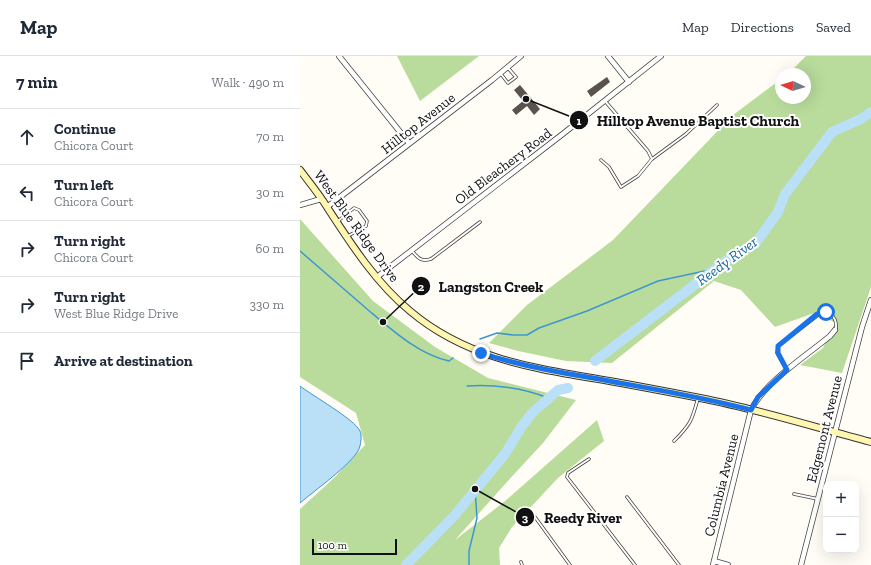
<!DOCTYPE html>
<html lang="en">
<head>
<meta charset="utf-8">
<style>
	body { margin:0; font-family:"Zilla Slab",serif; background:#f6f6f7; color:#1f2937 }
	.controls { position:absolute; right:12px; bottom:12px; display:grid; overflow:hidden; border-radius:8px; box-shadow:0 4px 16px #0002 }
	.controls button { width:36px; height:36px; display:grid; place-items:center; padding:0; border:0; border-bottom:1px solid #e0e1e3; background:#fff; color:#1f2937; font:20px sans-serif }
	.compass { position:absolute; left:475px; top:12px; width:36px; height:36px; border-radius:50%; background:#fff; box-shadow:0 4px 16px #0002; rotate:274deg }
	.scale { position:absolute; left:12px; bottom:10px; width:85px; box-sizing:border-box; padding-left:4px; border:2px solid #111; border-top:0; font-size:11px; line-height:14px; white-space:nowrap; color:#111; -webkit-text-stroke:3px #fff; paint-order:stroke }
	.stop { position:absolute; width:12px; height:12px; margin:-9px; border:3px solid #1a73e8; border-radius:50%; background:#fff }
	.stop.end { background:#1a73e8; border-color:#fff; box-shadow:0 1px 4px #0008 }
	.list { margin:0; padding:0; list-style:none }
	h2 { display:flex; justify-content:space-between; align-items:center; height:52px; margin:0; padding:0 16px; font-size:17px }
	h2 small { font-size:13px; font-weight:400; color:#747a83 }
	.list li { display:grid; grid-template-columns:26px 1fr auto; gap:12px; align-items:center; box-sizing:border-box; height:56px; padding:0 16px; border-top:1px solid #e0e1e3 }
	.list b { display:block; font-size:15px; white-space:nowrap }
	.list p { margin:0; font-size:13px; white-space:nowrap; color:#747a83 }
	.list em { font-size:13px; font-style:normal; color:#747a83 }
	.icon { flex:none; width:22px; height:22px; fill:none; stroke:currentColor; stroke-width:2; stroke-linecap:round; stroke-linejoin:round }
	.map { position:relative; flex:none; width:571px; height:509px; overflow:hidden }
	header { display:flex; align-items:center; gap:24px; box-sizing:border-box; height:56px; padding:0 20px; background:#fff; border-bottom:1px solid #e0e1e3 }
	header strong { font-size:19px }
	nav { display:flex; gap:22px; margin-inline-start:auto; font-size:14px }
	main { display:flex }
	aside { flex:1; background:#fff }
	.map>svg:first-child { display:block }
	.forest { fill:#b9dc9c }
	.water { fill:#b9e0f7; stroke:#3f96cf }
	.lines { fill:none; stroke-linecap:round; stroke-linejoin:round }
	.stream { stroke:#3f96cf; stroke-width:1.5 }
	.river { stroke:#b9e0f7; stroke-width:10 }
	.building { fill:#5a524d }
	.service-casing { stroke:#444; stroke-width:3.5 }
	.minor-casing { stroke:#444; stroke-width:6 }
	.secondary-casing { stroke:#333; stroke-width:8 }
	.service { stroke:#fff; stroke-width:2 }
	.minor { stroke:#fff; stroke-width:4.5 }
	.secondary { stroke:#fff6b0; stroke-width:6 }
	.route { stroke:#1a73e8; stroke-width:5 }
	.labels { text-anchor:middle; stroke-width:4; stroke-linejoin:round; paint-order:stroke }
	.street-label { font-size:14px; fill:#111; stroke:#fff }
	.water-label { font-size:15px; font-style:italic; fill:#1768a6; stroke:#fff }
	.leader { fill:none; stroke:#111; stroke-width:1.5 }
	.callout-dot { fill:#111; stroke:#fff; stroke-width:1.5 }
	.mark-label { font-size:12px; text-anchor:middle; font-weight:bold; fill:#fff }
	.callout-label { font-size:15px; text-anchor:middle; font-weight:bold; fill:#111; stroke:#fff; stroke-width:4; stroke-linejoin:round; paint-order:stroke }
</style>
</head>
<body>
<header>
<strong>Map</strong>
<nav><a>Map</a><a>Directions</a><a>Saved</a></nav>
</header>
<main>
<aside>
<h2>7 min<small>Walk · 490 m</small></h2>
<ul class="list">
<li><svg class="icon" aria-label="ahead" viewBox="0 0 24 24"><path d="M12 20V5M6 11l6-6 6 6"/></svg><div><b>Continue</b><p>Chicora Court</p></div><em>70 m</em></li>
<li><svg class="icon" aria-label="left" viewBox="0 0 24 24"><path d="M17 20v-9H6M10 6l-5 5 5 5"/></svg><div><b>Turn left</b><p>Chicora Court</p></div><em>30 m</em></li>
<li><svg class="icon" aria-label="right" viewBox="0 0 24 24"><path d="M7 20v-9h11M14 6l5 5-5 5"/></svg><div><b>Turn right</b><p>Chicora Court</p></div><em>60 m</em></li>
<li><svg class="icon" aria-label="right" viewBox="0 0 24 24"><path d="M7 20v-9h11M14 6l5 5-5 5"/></svg><div><b>Turn right</b><p>West Blue Ridge Drive</p></div><em>330 m</em></li>
<li><svg class="icon" aria-label="arrive" viewBox="0 0 24 24"><path d="M6 21V4h12l-3 4 3 4H6"/></svg><div><b>Arrive at destination</b></div></li>
</ul>
</aside>
<div class="map">
<svg width="571" height="509" viewBox="0 0 571 509">
	<rect width="100%" height="100%" fill="#fffdf5"/>
	<!-- forest -->
	<g class="forest">
		<path d="M 97,0 L 179,0 L 120,45 Z"/>
		<path d="M 506,0 L 571,0 L 571,231 L 542,317 L 500,309 L 523,292 L 535,267 L 517,256 L 475,271 L 441,234 L 414,225 L 312,307 L 266,305 L 218,295 L 189,287 L 227,249 L 313,184 L 433,59 L 481,23 L 481,42 L 505,42 L 505,18 L 488,18 Z"/>
		<path d="M 0,163 L 73,245 L 135,291 L 188,322 L 276,344 L 243,387 L 206,427 L 155,484 L 204,446 L 297,364 L 304,385 L 258,422 L 212,471 L 199,492 L 200,509 L 0,509 L 0,453 L 34,422 L 65,389 L 56,357 L 0,321 Z"/>
	</g>
	<!-- water -->
	<path class="water" d="M 0,330 C 13,340 54,363 60,375 C 62,379 61,388 59,393 C 52,408 14,435 0,447 Z"/>
	<g class="lines">
		<!-- stream -->
		<g class="stream">
			<path d="M 0,195 C 22,214 45,234 67,253 C 92,274 118,298 149,305 L 153,302"/>
			<path d="M 180,283 L 197,277 L 213,279 L 227,279 L 239,272 L 287,255 L 358,225 L 414,213"/>
			<path d="M 167,330 C 193,328 224,332 248,342"/>
			<path d="M 169,509 L 169,495 L 177,462 L 175,433"/>
		</g>
		<!-- river -->
		<g class="river">
			<path d="M 295,305 L 427,204 L 455,188 L 478,156 L 485,138 L 532,76 L 561,63 L 571,56"/>
			<path d="M 106,509 L 155,459 L 205,398 L 222,370 L 232,357 L 258,334 L 268,332"/>
		</g>
	</g>
	<!-- building -->
	<g class="building">
		<path d="M 307,21 L 310,26 L 291,41 L 287,35 Z"/>
		<path d="M 220,29 L 240,53 L 234,59 L 227,50 L 216,59 L 212,54 L 223,45 L 214,34 Z"/>
	</g>
	<g class="lines">
		<!-- service casing -->
		<g class="service-casing">
			<g id="service">
				<path d="M 201,18 L 208,27 L 216,21 L 208,12"/>
				<path d="M 352,103 L 386,78 L 417,49"/>
				<path d="M 301,104 L 309,111 L 321,131 L 338,120 L 352,103 L 348,95 L 305,45"/>
				<path d="M 38,165 L 54,152 L 59,154 L 67,165 L 66,170 L 48,180"/>
				<path d="M 112,195 C 118,202 121,206 131,203 L 180,166"/>
				<path d="M 486,313 L 477,297 L 478,290 L 522,256 C 532,256 537,263 536,273"/>
				<path d="M 374,385 C 390,369 392,365 398,342"/>
				<path d="M 289,403 L 268,417 L 267,421 L 335,509"/>
				<path d="M 494,438 L 518,443"/>
				<path d="M 327,441 L 379,509"/>
				<path d="M 235,461 L 270,509"/>
				<path d="M 221,506 L 222,509"/>
			</g>
		</g>
		<!-- minor casing -->
		<g class="minor-casing">
			<g id="minor">
				<path d="M 39,0 L 109,87"/>
				<path d="M 308,0 L 329,26"/>
				<path d="M 0,149 L 21,143"/>
				<path d="M 27,151 L 192,24 L 221,0"/>
				<path d="M 77,221 L 264,77 L 361,0"/>
				<path d="M 414,505 L 428,509"/>
				<path d="M 413,509 L 451,354 C 465,326 506,300 530,280 L 535,274"/>
				<path d="M 501,509 L 562,271 L 571,244"/>
			</g>
		</g>
		<!-- secondary casing -->
		<g class="secondary-casing">
			<path id="secondary" d="M 0,114 C 9,126 19,138 27,151 C 51,188 76,227 110,255 C 163,300 226,311 292,322 C 328,328 364,335 400,342 C 458,353 514,371 571,386"/>
		</g>
		<!-- service -->
		<use href="#service" class="service"/>
		<!-- minor -->
		<use href="#minor" class="minor"/>
		<!-- secondary -->
		<use href="#secondary" class="secondary"/>
	</g>
	<g class="lines">
		<!-- route -->
		<path class="route" d="M 181,297 C 217,309 255,316 293,322 C 346,332 399,340 451,354 L 458,341 L 487,314 L 478,297 L 478,290 L 517,258 L 522,256 L 526,256"/>
	</g>
	<g class="labels">
		<!-- street labels -->
		<g class="street-label">
			<text transform="translate(118 67) rotate(-38)" y="5">Hilltop Avenue</text>
			<text transform="translate(203 110) rotate(-37)" y="5">Old Bleachery Road</text>
			<text transform="translate(57 170) rotate(54)" y="5">West Blue Ridge Drive</text>
			<text transform="translate(524 373) rotate(-76)" y="5">Edgemont Avenue</text>
			<text transform="translate(421 429) rotate(-76)" y="5">Columbia Avenue</text>
		</g>
		<!-- water labels -->
		<g class="water-label">
			<text transform="translate(427 205) rotate(-36)" y="5">Reedy River</text>
		</g>
	</g>
	<!-- callouts -->
	<path class="leader" d="M226 43L279 64M83 266L121 230M175 433L225 461"/>
	<g class="callout-dot">
		<circle cx="226" cy="43" r="4"/>
		<circle cx="83" cy="266" r="4"/>
		<circle cx="175" cy="433" r="4"/>
		<circle cx="279" cy="64" r="10"/>
		<circle cx="121" cy="230" r="10"/>
		<circle cx="225" cy="461" r="10"/>
	</g>
	<g class="mark-label">
		<text x="279" y="69">1</text>
		<text x="121" y="235">2</text>
		<text x="225" y="466">3</text>
	</g>
	<g class="callout-label">
		<text x="398" y="70">Hilltop Avenue Baptist Church</text>
		<text x="191" y="236">Langston Creek</text>
		<text x="283" y="467">Reedy River</text>
	</g>
</svg>
<div class="controls">
<button>+</button>
<button>−</button>
</div>
<svg class="compass" viewBox="-18 -18 36 36"><path d="M0-13l5 13h-10z" fill="#e53935"/><path d="M0 13l5-13h-10z" fill="#747a83"/></svg>
<div class="scale">100 m</div>
<div class="stop" style="left:526px;top:256px"></div>
<div class="stop end" style="left:181px;top:297px"></div>
</div>
</main>
</body>
</html>
